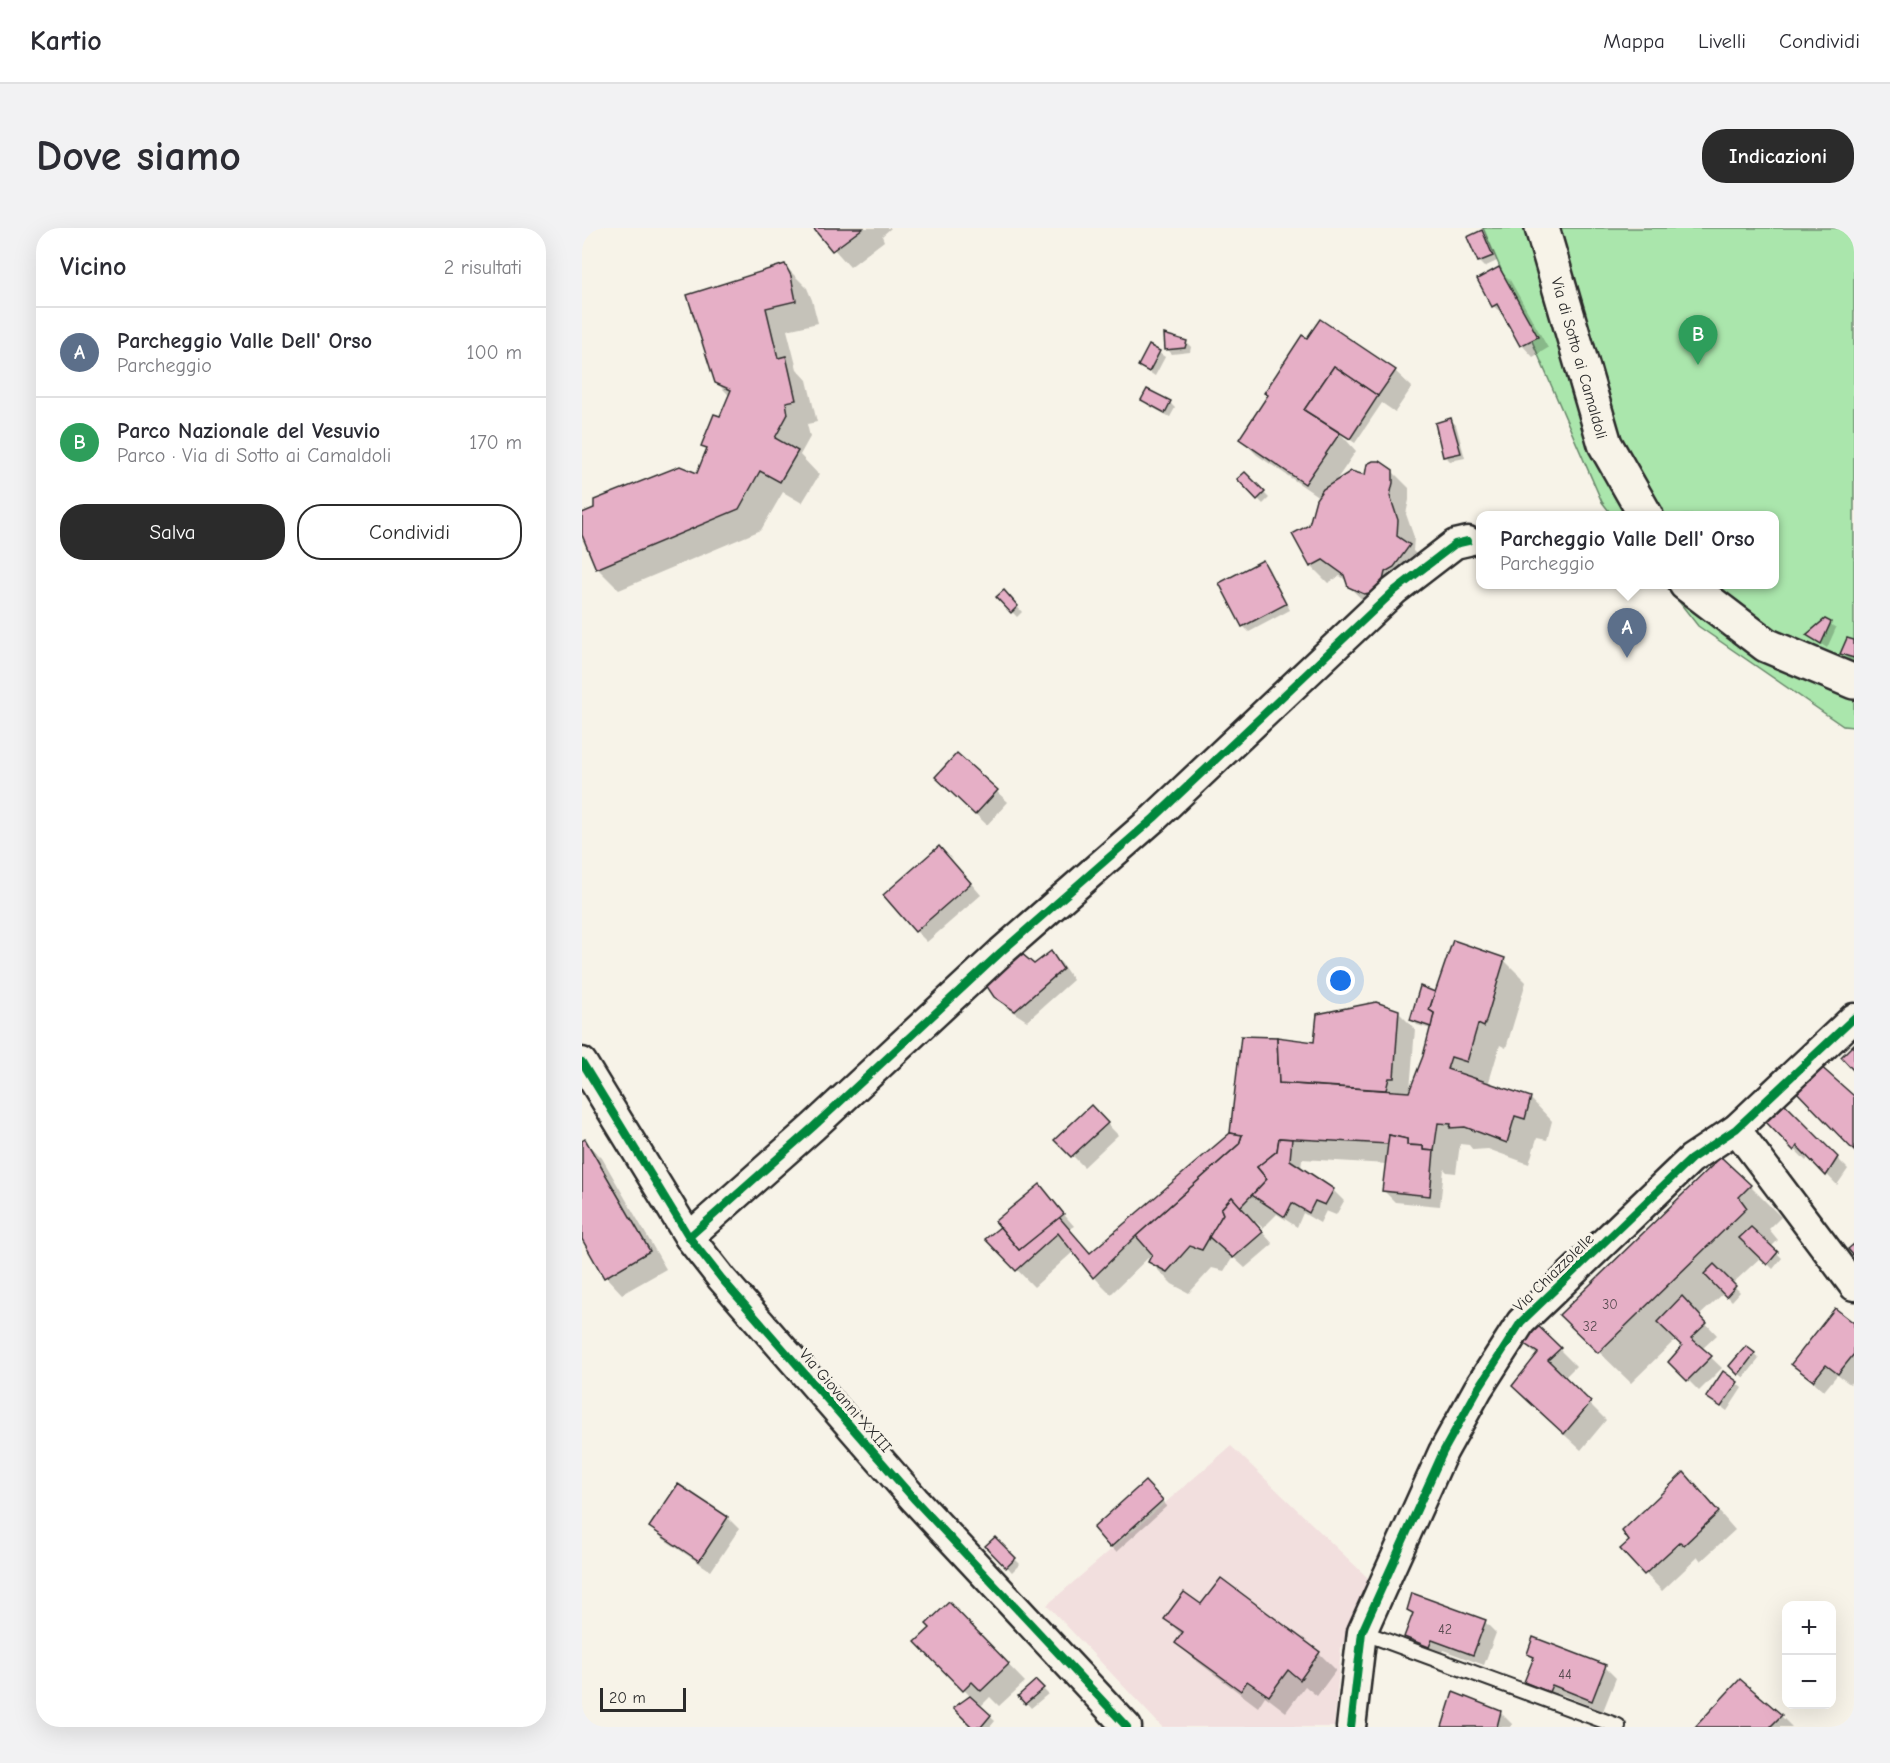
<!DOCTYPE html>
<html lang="it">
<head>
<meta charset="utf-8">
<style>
	body { margin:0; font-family:"Comic Neue",sans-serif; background:#f2f2f3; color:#2b2b33 }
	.controls { position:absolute; right:18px; bottom:18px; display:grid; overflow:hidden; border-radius:12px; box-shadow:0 6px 24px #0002 }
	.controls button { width:54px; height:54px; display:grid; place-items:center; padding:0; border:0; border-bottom:2px solid #e1e1e2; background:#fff; color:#2b2b33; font:30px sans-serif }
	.scale { position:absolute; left:18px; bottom:15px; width:86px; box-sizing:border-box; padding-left:6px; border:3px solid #2b2b2b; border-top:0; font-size:16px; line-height:21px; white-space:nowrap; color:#2b2b2b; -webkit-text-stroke:4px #f7f3e8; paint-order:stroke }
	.you { position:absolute; left:759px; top:753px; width:21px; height:21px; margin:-15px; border:4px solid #fff; border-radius:50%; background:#1a73e8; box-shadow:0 0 0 9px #1a73e833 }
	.badge { display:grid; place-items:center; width:39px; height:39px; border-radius:50%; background:#2b2b2b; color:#fff; font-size:20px; font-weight:700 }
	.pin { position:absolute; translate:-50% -50px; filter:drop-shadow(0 2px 3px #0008) }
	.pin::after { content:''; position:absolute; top:32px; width:21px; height:18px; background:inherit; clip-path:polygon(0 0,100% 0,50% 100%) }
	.popup { position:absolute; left:894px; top:283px; width:303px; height:78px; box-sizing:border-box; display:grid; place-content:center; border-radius:12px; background:#fff; filter:drop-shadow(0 2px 4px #0005); font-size:20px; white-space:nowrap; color:#7c7c81 }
	.popup b { font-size:22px; color:#2b2b33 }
	.popup::after { content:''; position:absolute; left:50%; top:100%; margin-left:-12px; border:12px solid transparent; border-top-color:#fff }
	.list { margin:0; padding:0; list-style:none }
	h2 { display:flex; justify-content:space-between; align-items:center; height:78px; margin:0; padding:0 24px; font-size:26px }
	h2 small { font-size:20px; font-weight:400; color:#7c7c81 }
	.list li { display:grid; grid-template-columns:39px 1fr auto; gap:18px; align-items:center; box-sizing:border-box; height:90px; padding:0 24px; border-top:2px solid #e1e1e2 }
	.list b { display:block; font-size:22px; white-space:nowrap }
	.list p { margin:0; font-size:20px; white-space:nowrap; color:#7c7c81 }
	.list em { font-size:20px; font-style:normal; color:#7c7c81 }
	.actions { display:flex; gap:12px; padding:18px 24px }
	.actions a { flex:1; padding:14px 0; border:2px solid #2b2b2b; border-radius:24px; text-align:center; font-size:21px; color:#2b2b2b }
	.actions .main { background:#2b2b2b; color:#fff }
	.map { position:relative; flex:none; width:1272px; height:1499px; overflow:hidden; border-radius:24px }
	header { display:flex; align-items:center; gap:36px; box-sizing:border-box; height:84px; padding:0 30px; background:#fff; border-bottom:2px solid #e1e1e2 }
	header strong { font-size:28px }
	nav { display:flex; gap:33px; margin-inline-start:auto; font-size:21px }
	.intro { display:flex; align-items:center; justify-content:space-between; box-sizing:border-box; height:144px; padding:0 36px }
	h1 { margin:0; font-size:42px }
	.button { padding:15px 27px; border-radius:24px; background:#2b2b2b; color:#fff; font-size:21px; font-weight:700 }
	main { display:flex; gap:36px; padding:0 36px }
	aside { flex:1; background:#fff; border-radius:24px; box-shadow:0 6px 24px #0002 }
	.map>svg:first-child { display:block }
	.built { fill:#f2dfde }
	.green { fill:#aae6ac; stroke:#6a886c; stroke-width:1.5 }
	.shadow { fill:#0003 }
	.building { fill:#e6afc6; stroke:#2b2b2b; stroke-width:1.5 }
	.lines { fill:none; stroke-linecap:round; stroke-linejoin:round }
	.lane-casing { stroke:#2b2b2b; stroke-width:18 }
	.street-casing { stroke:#2b2b2b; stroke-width:33 }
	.secondary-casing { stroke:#2b2b2b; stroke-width:38 }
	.lane { stroke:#f7f3e8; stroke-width:14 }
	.street { stroke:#f7f3e8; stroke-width:28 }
	.secondary { stroke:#f7f3e8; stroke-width:33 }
	.cycleway-casing { stroke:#f7f3e8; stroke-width:11 }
	.cycleway { stroke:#00873e; stroke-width:8 }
	.labels { text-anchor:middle; stroke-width:6; stroke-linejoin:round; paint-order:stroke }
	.number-label { font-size:14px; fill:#5a4c52 }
	.street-label { font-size:16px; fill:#2b2b2b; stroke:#f7f3e8 }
</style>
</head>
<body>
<header>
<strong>Kartio</strong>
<nav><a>Mappa</a><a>Livelli</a><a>Condividi</a></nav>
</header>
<div class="intro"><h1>Dove siamo</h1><a class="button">Indicazioni</a></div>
<main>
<aside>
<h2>Vicino<small>2 risultati</small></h2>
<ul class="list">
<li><span class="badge" style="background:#5c6f8a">A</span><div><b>Parcheggio Valle Dell' Orso</b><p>Parcheggio</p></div><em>100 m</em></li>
<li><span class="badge" style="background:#2e9e5b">B</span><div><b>Parco Nazionale del Vesuvio</b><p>Parco · Via di Sotto ai Camaldoli</p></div><em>170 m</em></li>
</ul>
<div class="actions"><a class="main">Salva</a><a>Condividi</a></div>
</aside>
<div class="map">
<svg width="1272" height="1499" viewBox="0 0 1272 1499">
	<rect width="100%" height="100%" fill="#f7f3e8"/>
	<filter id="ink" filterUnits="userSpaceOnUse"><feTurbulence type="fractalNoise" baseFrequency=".0167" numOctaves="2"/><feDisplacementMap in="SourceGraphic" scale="12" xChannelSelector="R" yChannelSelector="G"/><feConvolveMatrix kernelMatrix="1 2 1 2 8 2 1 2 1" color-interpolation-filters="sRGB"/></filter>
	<g filter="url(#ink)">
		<!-- built -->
		<path class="built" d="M 649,1218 L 787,1351 L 759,1420 L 752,1499 L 580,1499 L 465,1377 Z"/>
		<!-- green -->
		<path class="green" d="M 901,0 L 1272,0 L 1272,499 L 1261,498 L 1116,398 L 1084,357 L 1192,356 L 1192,288 L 1030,287 L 1020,274 Z"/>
		<!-- shadow -->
		<g class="shadow">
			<path d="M 233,0 L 309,0 L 300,8 L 302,13 L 268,39 Z"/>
			<path d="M 900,4 L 905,9 L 915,33 L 902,39 L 897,34 Z"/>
			<path d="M 203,38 L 225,60 L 230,72 L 236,95 L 205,102 L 215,141 L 225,152 L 235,194 L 225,196 L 228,209 L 218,227 L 237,247 L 220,275 L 201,264 L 179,302 L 37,362 L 15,340 L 0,303 L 0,287 L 116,247 L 126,222 L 121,218 L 139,190 L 148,168 L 134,154 Z"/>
			<path d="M 917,41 L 928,52 L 966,120 L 951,129 L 940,117 L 924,88 L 911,78 Z"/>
			<path d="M 604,114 L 609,119 L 608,124 L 590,126 L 585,121 Z"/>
			<path d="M 568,119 L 583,129 L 573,148 L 558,138 Z"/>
			<path d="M 813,143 L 830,159 L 813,184 L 800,175 L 773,215 L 757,204 L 774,223 L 751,257 L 810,243 L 827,260 L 827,272 L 824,286 L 832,309 L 831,323 L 844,335 L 785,376 L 767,359 L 765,353 L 758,348 L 746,355 L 729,338 L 729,298 L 737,269 L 675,227 L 659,211 L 687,168 Z"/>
			<path d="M 566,163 L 588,175 L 593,180 L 588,189 L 566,177 L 561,172 Z"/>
			<path d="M 869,192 L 874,197 L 883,230 L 868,233 L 863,228 Z"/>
			<path d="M 663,246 L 687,270 L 681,276 L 657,251 Z"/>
			<path d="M 681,334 L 686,339 L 708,382 L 667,404 L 662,399 L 639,356 Z"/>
			<path d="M 422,364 L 440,384 L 435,389 L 416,369 Z"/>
			<path d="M 1244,393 L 1254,400 L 1245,420 L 1226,407 Z"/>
			<path d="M 1272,414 L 1272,437 L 1260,425 Z"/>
			<path d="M 375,527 L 426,574 L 405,597 L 366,560 Z"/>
			<path d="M 368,631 L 399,667 L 345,714 L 334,703 Z"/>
			<path d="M 469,725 L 480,736 L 491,752 L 445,793 L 425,780 L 413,768 Z"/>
			<path d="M 922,732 L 944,754 L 924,820 L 918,817 L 906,857 L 948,870 L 970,893 L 965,912 L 955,910 L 947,936 L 906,921 L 891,922 L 887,917 L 878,916 L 874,945 L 865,944 L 862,941 L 858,978 L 813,974 L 802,963 L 805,936 L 720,931 L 719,941 L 751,962 L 762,973 L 754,987 L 744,983 L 738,995 L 721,985 L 715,999 L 695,986 L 681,1000 L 674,994 L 672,995 L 691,1016 L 663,1040 L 651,1029 L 642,1043 L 630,1040 L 607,1065 L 590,1056 L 568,1034 L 573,1023 L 529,1066 L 512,1049 L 492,1023 L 452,1059 L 405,1011 L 420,999 L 457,958 L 492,998 L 487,1001 L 509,1026 L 649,906 L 733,816 L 816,784 L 833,801 L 828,862 L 842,828 L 849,801 L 835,797 L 830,792 L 839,760 L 854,766 Z"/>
			<path d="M 1203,878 L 1266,941 L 1255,957 L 1227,928 L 1224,933 L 1186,894 Z"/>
			<path d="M 509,879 L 536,907 L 502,939 L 475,912 Z"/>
			<path d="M 3,913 L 20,930 L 84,1041 L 40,1066 L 24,1049 L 0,1008 L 0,915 Z"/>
			<path d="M 1168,958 L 1199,989 L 1187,1001 L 1196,1012 L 1189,1019 L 1200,1030 L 1191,1041 L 1179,1029 L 1150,1056 L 1158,1064 L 1150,1073 L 1142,1065 L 1117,1088 L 1135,1107 L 1120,1121 L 1140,1140 L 1117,1163 L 1088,1134 L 1101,1118 L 1094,1111 L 1049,1155 L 1011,1118 Z"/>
			<path d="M 952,1096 L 994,1138 L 982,1150 L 1024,1192 L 999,1222 L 948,1175 L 955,1128 L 940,1113 Z"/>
			<path d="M 1272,1097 L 1272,1151 L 1268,1156 L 1255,1147 L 1242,1163 L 1211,1135 Z"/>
			<path d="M 1164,1120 L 1177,1131 L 1162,1150 L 1149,1138 Z"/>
			<path d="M 1142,1145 L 1160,1160 L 1145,1183 L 1126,1169 Z"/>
			<path d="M 563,1255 L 585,1278 L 534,1324 L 529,1319 Z"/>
			<path d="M 97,1258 L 146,1290 L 157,1301 L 129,1343 L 80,1310 L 69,1299 Z"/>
			<path d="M 1119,1263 L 1153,1302 L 1119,1333 L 1116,1329 L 1080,1363 L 1040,1321 Z"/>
			<path d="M 413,1311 L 438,1336 L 430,1344 L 406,1318 Z"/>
			<path d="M 367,1376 L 443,1454 L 417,1478 L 408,1469 L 398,1479 L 413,1493 L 408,1499 L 392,1499 L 373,1480 L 389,1469 L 335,1414 L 350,1400 Z"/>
			<path d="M 620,1378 L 737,1425 L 754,1442 L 735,1468 L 723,1458 L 704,1484 L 683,1468 L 676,1479 L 612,1431 L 595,1415 L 600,1407 L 584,1391 Z"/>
			<path d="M 826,1382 L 903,1394 L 914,1405 L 902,1437 L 861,1422 L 858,1429 L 835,1420 L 824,1409 L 832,1388 Z"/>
			<path d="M 946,1425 L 1023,1439 L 1034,1450 L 1021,1483 L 981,1467 L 978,1474 L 955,1465 L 944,1454 L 953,1432 Z"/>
			<path d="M 459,1459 L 466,1466 L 449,1480 L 438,1468 Z"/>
			<path d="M 918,1484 L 930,1496 L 929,1499 L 862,1499 Z"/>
			<path d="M 1199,1488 L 1210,1499 L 1115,1499 Z"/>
		</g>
		<!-- building -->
		<g class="building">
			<path d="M 231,0 L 281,0 L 250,23 Z"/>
			<path d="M 900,2 L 911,28 L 896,34 L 885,9 Z"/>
			<path d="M 203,36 L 209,48 L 214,73 L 184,80 L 196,130 L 204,128 L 214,172 L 204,174 L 206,186 L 193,210 L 216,223 L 198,254 L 178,243 L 157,281 L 14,341 L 0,307 L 0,285 L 12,280 L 12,272 L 98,238 L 115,245 L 125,220 L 119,218 L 132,186 L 138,188 L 149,162 L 133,155 L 105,67 Z"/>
			<path d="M 917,39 L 956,109 L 938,118 L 915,76 L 910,79 L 895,51 Z"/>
			<path d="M 738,91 L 814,142 L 796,168 L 752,138 L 722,182 L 758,205 L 723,256 L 657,211 L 686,167 L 682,165 L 720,107 L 725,110 Z"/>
			<path d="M 582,106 L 605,113 L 603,120 L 583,122 Z"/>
			<path d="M 567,117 L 578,123 L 567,144 L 556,138 Z"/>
			<path d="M 752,138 L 796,168 L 768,211 L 722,182 Z"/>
			<path d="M 565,161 L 589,173 L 583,185 L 559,172 Z"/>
			<path d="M 869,190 L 879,225 L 861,229 L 853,195 Z"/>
			<path d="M 791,233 L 798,233 L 811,242 L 811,255 L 808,268 L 816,292 L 815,308 L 828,317 L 812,339 L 803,344 L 800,357 L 793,364 L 782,366 L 766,359 L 762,347 L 741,332 L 728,339 L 710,306 L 727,297 L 734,271 L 741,261 L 769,243 L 783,247 L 785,236 Z"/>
			<path d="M 663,244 L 683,264 L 675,272 L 655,251 Z"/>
			<path d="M 681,332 L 704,376 L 660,399 L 637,355 Z"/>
			<path d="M 422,362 L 436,378 L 429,385 L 414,369 Z"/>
			<path d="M 1243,391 L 1249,394 L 1239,416 L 1224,407 Z"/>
			<path d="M 1265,410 L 1272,412 L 1272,430 L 1258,426 Z"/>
			<path d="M 375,525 L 416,562 L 393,587 L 353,549 Z"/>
			<path d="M 357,618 L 389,655 L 333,704 L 301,667 Z"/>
			<path d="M 871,712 L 923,730 L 902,799 L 896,796 L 885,834 L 869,829 L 865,841 L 949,869 L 943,891 L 933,888 L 925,915 L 883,899 L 868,900 L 869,896 L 856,895 L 852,923 L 841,922 L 841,918 L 825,917 L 825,911 L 807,907 L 806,916 L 697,910 L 695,923 L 675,939 L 685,951 L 658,979 L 650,969 L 639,981 L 641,986 L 620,1022 L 608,1018 L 585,1044 L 566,1034 L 570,1026 L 554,1008 L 657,916 L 660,907 L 648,905 L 659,808 L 695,809 L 697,855 L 827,864 L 841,828 L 852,785 L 847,782 Z"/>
			<path d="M 469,723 L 481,741 L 433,783 L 412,769 L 402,754 L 439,725 L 452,736 Z"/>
			<path d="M 838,758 L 853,764 L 847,782 L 852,785 L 849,799 L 828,792 Z"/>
			<path d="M 794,774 L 817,782 L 812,850 L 807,850 L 804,862 L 697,855 L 695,809 L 732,814 L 735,786 Z"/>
			<path d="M 1272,816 L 1272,843 L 1259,829 Z"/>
			<path d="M 1236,836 L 1272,868 L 1272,923 L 1211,860 Z"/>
			<path d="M 1203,876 L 1256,929 L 1244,948 L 1215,918 L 1212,923 L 1184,894 Z"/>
			<path d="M 509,877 L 526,895 L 489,929 L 472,912 Z"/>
			<path d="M 648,905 L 660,907 L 657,916 L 554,1008 L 511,1050 L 476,1005 L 434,1043 L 403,1011 L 418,999 L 437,1022 L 477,989 L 508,1025 Z"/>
			<path d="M 807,907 L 825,911 L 825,917 L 841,918 L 841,922 L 852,923 L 848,968 L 800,963 Z"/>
			<path d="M 697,910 L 710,911 L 708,932 L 752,961 L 743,977 L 733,973 L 727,985 L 710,975 L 703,989 L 670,967 L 685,951 L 675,939 L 695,923 Z"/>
			<path d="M 3,911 L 68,1023 L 22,1050 L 0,1011 L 0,913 Z"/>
			<path d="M 1139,929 L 1169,957 L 1157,969 L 1165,980 L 1016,1125 L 977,1087 Z"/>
			<path d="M 458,956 L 482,986 L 437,1022 L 413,993 Z"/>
			<path d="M 650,969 L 681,1004 L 651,1030 L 627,1009 L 641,986 L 639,981 Z"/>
			<path d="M 1169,999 L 1196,1024 L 1185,1037 L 1157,1010 Z"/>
			<path d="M 1272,1016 L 1272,1028 L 1266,1021 Z"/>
			<path d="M 1132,1036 L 1154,1058 L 1144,1069 L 1122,1046 Z"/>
			<path d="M 1100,1068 L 1125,1095 L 1109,1110 L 1130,1128 L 1105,1153 L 1086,1134 L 1100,1118 L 1075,1094 Z"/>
			<path d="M 1253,1080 L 1272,1095 L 1272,1126 L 1256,1146 L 1244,1137 L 1231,1153 L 1209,1136 Z"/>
			<path d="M 952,1094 L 979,1120 L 966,1132 L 1009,1174 L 982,1206 L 930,1158 L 956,1125 L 938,1113 Z"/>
			<path d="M 1164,1118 L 1173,1125 L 1156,1147 L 1147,1138 Z"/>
			<path d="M 1141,1143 L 1156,1154 L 1139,1179 L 1124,1169 Z"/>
			<path d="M 1102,1244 L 1137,1284 L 1102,1317 L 1098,1314 L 1062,1347 L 1038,1321 L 1047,1313 L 1040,1303 Z"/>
			<path d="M 563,1253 L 581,1272 L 528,1320 L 511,1300 Z"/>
			<path d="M 96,1256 L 146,1289 L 117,1333 L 67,1299 Z"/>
			<path d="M 413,1309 L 434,1330 L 424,1340 L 403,1318 Z"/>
			<path d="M 639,1350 L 738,1424 L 718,1452 L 706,1442 L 687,1468 L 665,1453 L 659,1463 L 593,1415 L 601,1404 L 582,1391 L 602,1364 L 619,1376 Z"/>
			<path d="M 830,1365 L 904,1392 L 891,1427 L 850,1412 L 847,1419 L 822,1409 L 831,1385 L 825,1382 Z"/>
			<path d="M 367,1374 L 427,1436 L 399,1463 L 390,1454 L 381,1463 L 333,1414 L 348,1400 L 344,1396 Z"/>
			<path d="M 951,1409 L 1024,1437 L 1010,1473 L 970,1457 L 967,1464 L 942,1454 L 952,1429 L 945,1426 Z"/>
			<path d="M 1158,1451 L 1200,1487 L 1188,1499 L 1113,1499 Z"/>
			<path d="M 454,1452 L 462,1460 L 443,1476 L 436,1468 Z"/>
			<path d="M 871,1464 L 919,1483 L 915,1499 L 860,1499 Z"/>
			<path d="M 388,1468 L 409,1487 L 399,1499 L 390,1499 L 371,1480 Z"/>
		</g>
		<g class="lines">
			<!-- lane casing -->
			<g class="lane-casing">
				<path id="lane" d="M 780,1404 L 1036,1498"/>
			</g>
			<!-- street casing -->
			<g class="street-casing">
				<g id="street">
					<path d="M 0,834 L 107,1009 L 140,1051 L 333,1272 L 545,1499"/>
					<path d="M 1154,901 L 1272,1058"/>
					<path d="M 107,1009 L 231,899 L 419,724 L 572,590 L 812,363 L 873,316 L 886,313"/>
					<path d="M 769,1499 L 780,1404 L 861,1224 L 896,1161 L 939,1094 L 1109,931 L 1154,901 L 1272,790"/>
				</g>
			</g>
			<!-- secondary casing -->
			<g class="secondary-casing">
				<g id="secondary">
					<path d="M 960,0 L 1023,216 L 1064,288"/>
					<path d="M 1104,356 L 1184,417 L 1272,454"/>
				</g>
			</g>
			<!-- lane -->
			<use href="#lane" class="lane"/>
			<!-- street -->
			<use href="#street" class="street"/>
			<!-- secondary -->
			<use href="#secondary" class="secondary"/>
			<!-- cycleway casing -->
			<g class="cycleway-casing">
				<g id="cycleway">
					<path d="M 0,834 L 107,1009 L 140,1051 L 333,1272 L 545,1499"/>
					<path d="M 107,1009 L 231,899 L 419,724 L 572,590 L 812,363 L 873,316 L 886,313"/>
					<path d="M 769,1499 L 780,1404 L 861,1224 L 896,1161 L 939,1094 L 1109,931 L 1154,901 L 1272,790"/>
				</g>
			</g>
			<!-- cycleway -->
			<use href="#cycleway" class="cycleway"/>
		</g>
	</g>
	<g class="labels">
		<!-- number labels -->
		<g class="number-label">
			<text x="1028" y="1081">30</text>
			<text x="1008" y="1103">32</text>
			<text x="863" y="1406">42</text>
			<text x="983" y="1451">44</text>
		</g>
		<!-- street labels -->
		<g class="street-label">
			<text transform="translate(998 130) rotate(74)" y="6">Via di Sotto ai Camaldoli</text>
			<text transform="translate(971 1044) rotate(-44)" y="6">Via Chiazzolelle</text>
			<text transform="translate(264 1172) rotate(49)" y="6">Via Giovanni XXIII</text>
		</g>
	</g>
</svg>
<div class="controls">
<button>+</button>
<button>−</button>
</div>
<div class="scale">20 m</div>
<div class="you"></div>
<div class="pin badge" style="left:1045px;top:430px;background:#5c6f8a">A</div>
<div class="popup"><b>Parcheggio Valle Dell' Orso</b>Parcheggio</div>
<div class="pin badge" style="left:1116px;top:137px;background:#2e9e5b">B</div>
</div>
</main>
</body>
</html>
